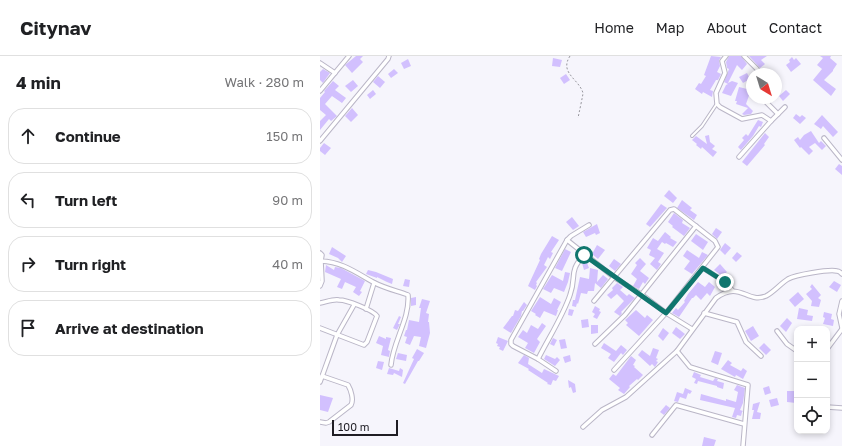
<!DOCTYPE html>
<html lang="en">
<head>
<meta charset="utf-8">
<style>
	body { margin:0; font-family:"Golos Text",sans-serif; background:#f6f6f6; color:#202124 }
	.controls { position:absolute; right:12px; bottom:12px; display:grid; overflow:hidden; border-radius:8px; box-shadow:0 2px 6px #0003 }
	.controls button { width:36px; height:36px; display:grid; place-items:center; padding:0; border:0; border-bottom:1px solid #e0e0e0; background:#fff; color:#202124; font:20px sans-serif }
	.compass { position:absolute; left:426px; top:12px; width:36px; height:36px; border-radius:50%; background:#fff; box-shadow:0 2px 6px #0003; rotate:142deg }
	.scale { position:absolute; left:12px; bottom:10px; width:66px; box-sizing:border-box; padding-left:4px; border:2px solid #1f1d24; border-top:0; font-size:11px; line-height:14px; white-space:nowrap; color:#1f1d24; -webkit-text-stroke:3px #f6f5fc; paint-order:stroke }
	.stop { position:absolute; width:12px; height:12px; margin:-9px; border:3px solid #0f766e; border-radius:50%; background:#fff }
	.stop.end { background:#0f766e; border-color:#fff; box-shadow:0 1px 4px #0008 }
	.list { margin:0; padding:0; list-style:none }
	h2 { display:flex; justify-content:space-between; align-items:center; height:52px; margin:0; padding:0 16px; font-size:17px }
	h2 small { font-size:13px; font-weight:400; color:#757577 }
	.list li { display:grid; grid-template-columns:26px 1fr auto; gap:12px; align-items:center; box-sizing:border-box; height:56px; margin:0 8px 8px; padding:0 8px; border:1px solid #e0e0e0; border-radius:16px }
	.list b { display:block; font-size:15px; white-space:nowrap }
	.list em { font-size:13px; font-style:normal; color:#757577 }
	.icon { flex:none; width:22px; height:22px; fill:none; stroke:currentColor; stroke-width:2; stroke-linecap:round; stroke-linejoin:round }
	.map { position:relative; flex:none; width:522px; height:390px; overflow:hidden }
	header { display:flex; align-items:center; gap:24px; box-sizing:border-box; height:56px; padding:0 20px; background:#fff; border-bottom:1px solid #e0e0e0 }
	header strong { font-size:19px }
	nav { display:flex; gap:22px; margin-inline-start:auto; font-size:14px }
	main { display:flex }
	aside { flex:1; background:#fff }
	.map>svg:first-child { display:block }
	.building { fill:#d2c0fe }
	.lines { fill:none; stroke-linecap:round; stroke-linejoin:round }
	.service-casing { stroke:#bab6c7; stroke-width:4 }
	.minor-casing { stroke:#bab6c7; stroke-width:5.5 }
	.path { stroke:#97969d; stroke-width:1; stroke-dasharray:2 2; stroke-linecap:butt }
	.service { stroke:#fff; stroke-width:2 }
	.minor { stroke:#fff; stroke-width:3.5 }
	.route { stroke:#0f766e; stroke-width:5 }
</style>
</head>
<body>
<header>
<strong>Citynav</strong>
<nav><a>Home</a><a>Map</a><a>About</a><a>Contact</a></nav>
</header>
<main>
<aside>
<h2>4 min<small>Walk · 280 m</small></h2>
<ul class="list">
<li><svg class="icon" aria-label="ahead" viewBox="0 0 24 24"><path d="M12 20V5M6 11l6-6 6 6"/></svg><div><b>Continue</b></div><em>150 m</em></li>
<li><svg class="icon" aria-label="left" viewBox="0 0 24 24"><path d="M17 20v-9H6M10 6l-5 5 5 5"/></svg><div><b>Turn left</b></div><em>90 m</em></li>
<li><svg class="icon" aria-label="right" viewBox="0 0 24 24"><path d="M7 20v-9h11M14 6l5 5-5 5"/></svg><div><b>Turn right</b></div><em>40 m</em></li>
<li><svg class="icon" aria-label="arrive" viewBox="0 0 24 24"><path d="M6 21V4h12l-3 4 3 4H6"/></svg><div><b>Arrive at destination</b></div></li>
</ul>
</aside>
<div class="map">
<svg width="522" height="390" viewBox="0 0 522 390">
	<rect width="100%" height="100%" fill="#f6f5fc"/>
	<!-- building -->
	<g class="building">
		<path d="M 36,0 L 43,0 L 40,3 L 43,6 L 32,17 L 25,9 Z"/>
		<path d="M 391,0 L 401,1 L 399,4 L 400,10 L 397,16 L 401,18 L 398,24 L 396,24 L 390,34 L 393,35 L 392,41 L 383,36 L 382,38 L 375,33 L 379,27 L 381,28 L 386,20 L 384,19 Z"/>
		<path d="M 409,0 L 421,0 L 427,8 L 422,14 L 417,9 L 408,27 L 412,25 L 418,27 L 411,40 L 402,37 L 406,29 L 408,28 L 404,26 L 409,13 L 407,12 L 406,6 Z"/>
		<path d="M 429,0 L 447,0 L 441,4 L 445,8 L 440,12 Z"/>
		<path d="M 500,0 L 511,0 L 510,2 L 517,8 L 513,14 L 513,15 L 504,24 L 516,33 L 511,40 L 493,24 L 502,13 L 497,9 L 503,2 Z"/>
		<path d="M 472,1 L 474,4 L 476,2 L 481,8 L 471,16 L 466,9 L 470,6 L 469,4 Z"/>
		<path d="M 233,2 L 242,4 L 240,11 L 232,10 Z"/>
		<path d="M 88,3 L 91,10 L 84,13 L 81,7 Z"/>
		<path d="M 3,13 L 10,17 L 3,27 L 0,24 L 0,16 Z"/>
		<path d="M 74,13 L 78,17 L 71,22 L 68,18 Z"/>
		<path d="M 427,17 L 430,23 L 423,27 L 419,21 Z"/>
		<path d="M 246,18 L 250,24 L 244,28 L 240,22 Z"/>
		<path d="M 58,20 L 65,26 L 60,32 L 53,26 Z"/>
		<path d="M 33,24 L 38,30 L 31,36 L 25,30 Z"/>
		<path d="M 13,25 L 19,30 L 15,34 L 26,42 L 22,47 L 12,40 L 5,48 L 17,60 L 11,65 L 9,63 L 0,74 L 0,65 L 6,59 L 0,54 L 0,42 L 5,36 L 4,35 Z"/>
		<path d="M 419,31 L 431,34 L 426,48 L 433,55 L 431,58 L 424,59 L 422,58 L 428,52 L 416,48 L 417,45 L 415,45 Z"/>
		<path d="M 53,34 L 56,38 L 50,43 L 47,39 Z"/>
		<path d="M 466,34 L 470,38 L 463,45 L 459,40 Z"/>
		<path d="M 32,52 L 38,59 L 31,66 L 25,60 Z"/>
		<path d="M 476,58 L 480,61 L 482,59 L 486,62 L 480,68 L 473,62 Z"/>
		<path d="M 502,59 L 518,76 L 513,81 L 503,70 L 501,73 L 494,68 Z"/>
		<path d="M 438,64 L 443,66 L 441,71 L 439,70 L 433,80 L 421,94 L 418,91 L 424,84 L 422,82 L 426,78 L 428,80 Z"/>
		<path d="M 491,75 L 499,87 L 501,85 L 506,90 L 502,94 L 495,87 L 489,91 L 493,95 L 489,99 L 481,91 L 480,92 L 474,84 L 478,81 L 480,84 L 484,79 Z"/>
		<path d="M 445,77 L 449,81 L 444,88 L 445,89 L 427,110 L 422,106 Z"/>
		<path d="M 389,79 L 390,86 L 395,90 L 392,93 L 397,96 L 393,101 L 382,91 L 381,93 L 376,89 L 377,88 L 372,84 L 376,80 L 387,88 L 385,80 Z"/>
		<path d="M 4,87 L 11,92 L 5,99 L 0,95 L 0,92 Z"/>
		<path d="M 519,108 L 522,110 L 522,119 L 515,113 Z"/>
		<path d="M 349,134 L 357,142 L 353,147 L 344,140 Z"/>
		<path d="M 362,144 L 372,152 L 370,154 L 377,159 L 374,164 L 357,152 Z"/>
		<path d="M 341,148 L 347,152 L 330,171 L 326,168 Z"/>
		<path d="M 354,157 L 363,164 L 362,167 L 370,172 L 364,180 L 352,171 L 353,170 L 348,166 Z"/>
		<path d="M 252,161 L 259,170 L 253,174 L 246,166 Z"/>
		<path d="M 277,168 L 280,177 L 276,179 L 275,177 L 266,181 L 263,176 Z"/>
		<path d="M 396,172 L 402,176 L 397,183 L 392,178 Z"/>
		<path d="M 345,176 L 351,181 L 350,182 L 357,186 L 353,191 L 346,187 L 345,188 L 342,186 L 337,193 L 344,197 L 338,206 L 341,208 L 337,214 L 330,208 L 335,202 L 329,199 L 331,194 L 327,192 L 333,182 L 338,185 Z"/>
		<path d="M 376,178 L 388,186 L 383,194 L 371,185 Z"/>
		<path d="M 232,180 L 239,184 L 231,196 L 233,197 L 230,203 L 228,201 L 224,209 L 227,211 L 216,226 L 217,227 L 216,229 L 217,230 L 215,234 L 208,230 L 220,204 L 219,203 L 221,198 Z"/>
		<path d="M 405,187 L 411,192 L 405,199 L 400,194 Z"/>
		<path d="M 277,189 L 285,194 L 278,203 L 272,198 Z"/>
		<path d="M 12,191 L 26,200 L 22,206 L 18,202 L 9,198 Z"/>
		<path d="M 245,193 L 251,196 L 242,215 L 235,212 Z"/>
		<path d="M 367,194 L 379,202 L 382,196 L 388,199 L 372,218 L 364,213 L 370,205 L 363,200 Z"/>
		<path d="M 417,196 L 422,200 L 416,206 L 412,202 Z"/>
		<path d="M 320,202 L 326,208 L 320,215 L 329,222 L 325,228 L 323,226 L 319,233 L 313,230 L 317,223 L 311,218 L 317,209 L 315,207 Z"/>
		<path d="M 294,203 L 301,208 L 295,215 L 289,210 Z"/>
		<path d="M 266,204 L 269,212 L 264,214 L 262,207 Z"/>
		<path d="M 400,208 L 407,216 L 402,220 L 394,214 Z"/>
		<path d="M 6,209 L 14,214 L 15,211 L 21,212 L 45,225 L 40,235 L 42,236 L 39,240 L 33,236 L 36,231 L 25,226 L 22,233 L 17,231 L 21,223 L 5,216 Z"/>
		<path d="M 270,212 L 278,214 L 277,226 L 283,219 L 288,223 L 281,232 L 275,227 L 274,235 L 268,235 L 267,238 L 261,237 L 258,248 L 257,247 L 256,251 L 252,250 L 253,244 L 255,244 L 260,221 L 269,223 Z"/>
		<path d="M 48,214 L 56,216 L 73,223 L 72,228 L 67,226 L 57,221 L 57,222 L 46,218 Z"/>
		<path d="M 245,216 L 250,217 L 248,226 L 244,236 L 234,232 L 231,237 L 223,233 L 232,219 L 243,225 Z"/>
		<path d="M 85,223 L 90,224 L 89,231 L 83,230 Z"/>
		<path d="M 514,225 L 521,229 L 517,236 L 509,231 Z"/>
		<path d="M 378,226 L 385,231 L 389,226 L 395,231 L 390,240 L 387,237 L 381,244 L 376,239 L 373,242 L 372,242 L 359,261 L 352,257 L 356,252 L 358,254 L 365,246 L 364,245 L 368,238 Z"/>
		<path d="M 297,227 L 303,231 L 300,234 L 307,240 L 309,238 L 315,242 L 301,256 L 302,257 L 300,260 L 294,256 L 304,245 L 297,238 L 291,243 L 287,239 L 293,234 L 292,232 Z"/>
		<path d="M 492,228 L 501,239 L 498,242 L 501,244 L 499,251 L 491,250 L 492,245 L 486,238 L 492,233 L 490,231 Z"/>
		<path d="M 478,236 L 484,243 L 475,251 L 469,244 Z"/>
		<path d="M 96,241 L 96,249 L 91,250 L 91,242 Z"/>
		<path d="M 220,241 L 231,248 L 234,242 L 241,246 L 237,254 L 238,254 L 236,260 L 224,255 L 220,262 L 215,259 L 216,258 L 211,255 Z"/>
		<path d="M 102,243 L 110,245 L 106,257 L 109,258 L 108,266 L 109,266 L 110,277 L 106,292 L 99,290 L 101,281 L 94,280 L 90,289 L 85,287 L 87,281 L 84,280 L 86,274 L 87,274 L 89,264 L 99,266 L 101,252 L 99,252 Z"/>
		<path d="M 204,246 L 207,249 L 203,255 L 202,255 L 201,260 L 191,277 L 183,272 L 192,260 L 193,260 L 195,254 L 198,255 Z"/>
		<path d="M 275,250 L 280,253 L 279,255 L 281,256 L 277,263 L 273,261 L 275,258 L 272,256 Z"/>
		<path d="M 479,252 L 488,254 L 487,259 L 493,260 L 492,265 L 477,263 Z"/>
		<path d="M 249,253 L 254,254 L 252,260 L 248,259 Z"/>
		<path d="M 316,254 L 325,262 L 327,259 L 333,264 L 319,280 L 306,269 L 308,267 L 305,264 Z"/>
		<path d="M 504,256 L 512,258 L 511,263 L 514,264 L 513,270 L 503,268 L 505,262 L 503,261 Z"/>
		<path d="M 79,260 L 81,261 L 78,268 L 80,268 L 77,274 L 73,272 Z"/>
		<path d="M 467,262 L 472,267 L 466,276 L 460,270 Z"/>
		<path d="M 268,263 L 269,271 L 262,272 L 261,264 Z"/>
		<path d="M 222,267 L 226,270 L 217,283 L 220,286 L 214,297 L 205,292 L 208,287 L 198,281 L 203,274 L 207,277 L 211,269 L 218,273 Z"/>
		<path d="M 271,269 L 278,269 L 278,277 L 271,278 Z"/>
		<path d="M 433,270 L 439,280 L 431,285 L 425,275 Z"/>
		<path d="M 356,271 L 365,278 L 360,283 L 352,277 Z"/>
		<path d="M 343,272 L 349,277 L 343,285 L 338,280 Z"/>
		<path d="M 59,280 L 66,283 L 66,281 L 71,282 L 68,294 L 70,295 L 69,301 L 61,299 L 63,290 L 56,287 Z"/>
		<path d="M 178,281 L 188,285 L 183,295 L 179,293 L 180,291 L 177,290 L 178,288 L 176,287 Z"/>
		<path d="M 233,282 L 237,284 L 234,290 L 230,288 Z"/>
		<path d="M 245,283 L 247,292 L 241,293 L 239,284 Z"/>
		<path d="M 284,287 L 296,295 L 301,289 L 307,294 L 303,299 L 301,297 L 294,306 L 288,302 L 291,298 L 281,292 Z"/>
		<path d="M 444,287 L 451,294 L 446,299 L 439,292 Z"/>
		<path d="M 333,292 L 339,294 L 336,302 L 338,303 L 336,305 L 338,306 L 335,311 L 332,308 L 330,310 L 318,299 L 322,294 L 330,300 Z"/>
		<path d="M 97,293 L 104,297 L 99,305 L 98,305 L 85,328 L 83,327 L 94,303 L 92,302 Z"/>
		<path d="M 395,295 L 402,297 L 398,309 L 391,306 Z"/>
		<path d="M 78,297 L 87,299 L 86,305 L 76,303 Z"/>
		<path d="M 204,299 L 209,302 L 208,308 L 222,317 L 224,313 L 239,320 L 236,325 L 233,324 L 231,329 L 227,328 L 228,327 L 208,314 L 209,313 L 198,307 Z"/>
		<path d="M 226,299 L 235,303 L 237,301 L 240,304 L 235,310 L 224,303 Z"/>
		<path d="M 250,299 L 251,305 L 245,307 L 243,301 Z"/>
		<path d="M 311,300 L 316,304 L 313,309 L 315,310 L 314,311 L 323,319 L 318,324 L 317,323 L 309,330 L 310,331 L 304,338 L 298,334 L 300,332 L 289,323 L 293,318 L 296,320 Z"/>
		<path d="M 408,304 L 412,307 L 410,309 L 421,315 L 423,312 L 427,315 L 423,323 L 416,319 L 415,321 L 401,313 Z"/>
		<path d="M 58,305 L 64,306 L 62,314 L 56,312 Z"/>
		<path d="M 69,312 L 79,315 L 80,312 L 83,314 L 82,321 L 74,317 L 73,319 L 67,318 Z"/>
		<path d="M 374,316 L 381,319 L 380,321 L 393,325 L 395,322 L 398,323 L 397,325 L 404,327 L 403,333 L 397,331 L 397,330 L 378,325 L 377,328 L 374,327 L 376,323 L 372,321 Z"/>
		<path d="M 248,324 L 255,328 L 256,336 L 253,337 L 251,331 L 249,332 Z"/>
		<path d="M 417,329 L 425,332 L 423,347 L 420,354 L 423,355 L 422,356 L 421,360 L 417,359 L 416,362 L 412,361 L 415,352 L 380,344 L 381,338 L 406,345 L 406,343 L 416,346 L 418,336 L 414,334 Z"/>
		<path d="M 449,330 L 451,337 L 445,339 L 443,332 Z"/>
		<path d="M 365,332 L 372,335 L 370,338 L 368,337 L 366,343 L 360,341 L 358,346 L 354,345 L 357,336 L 363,338 Z"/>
		<path d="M 467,335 L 477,335 L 476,347 L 467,346 Z"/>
		<path d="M 0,339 L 13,342 L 8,356 L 0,354 Z"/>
		<path d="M 457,342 L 459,349 L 451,351 L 449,344 Z"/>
		<path d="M 440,346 L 437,356 L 441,357 L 440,363 L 432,363 L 434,354 L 432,354 L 433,348 Z"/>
		<path d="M 346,349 L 350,352 L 344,359 L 340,356 Z"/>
		<path d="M 384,381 L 396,384 L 394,390 L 382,390 Z"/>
	</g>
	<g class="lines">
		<!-- service casing -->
		<g class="service-casing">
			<path id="service" d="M 372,80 L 382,70 L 396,49"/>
		</g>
		<!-- minor casing -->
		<g class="minor-casing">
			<g id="minor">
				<path d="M 406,0 L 402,5 L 405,17 L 396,37 L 397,48 L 400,51 L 422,63 L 442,59 L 451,65 L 419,101"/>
				<path d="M 424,0 L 437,13"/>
				<path d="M 0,7 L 15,17"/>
				<path d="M 0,35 L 29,0"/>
				<path d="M 446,46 L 458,58"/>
				<path d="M 451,65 L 465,51"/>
				<path d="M 504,82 L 522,104"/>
				<path d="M 0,85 L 68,3 L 69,0"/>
				<path d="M 247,184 L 295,222 L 321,238 L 346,257 L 372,273"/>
				<path d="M 0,197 L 2,199 L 1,205 C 22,206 35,216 53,226 C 64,232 77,235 88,239 C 90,263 73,285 71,309"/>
				<path d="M 383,212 L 405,226 L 412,234"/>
				<path d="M 0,230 L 2,225 L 1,205"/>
				<path d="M 274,245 L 350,154 L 354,153 L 395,185 L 398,191 L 346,257 L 294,314"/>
				<path d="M 522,245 L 519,258 L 522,272"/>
				<path d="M 0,247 C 6,246 13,243 19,244 C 27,244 53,254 57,260 L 47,286 L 44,289 L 0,272"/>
				<path d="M 46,253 L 54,227"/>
				<path d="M 384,257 L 417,266 L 426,286 L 441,300"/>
				<path d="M 457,275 L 467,288 L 477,295"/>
				<path d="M 275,288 L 305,259 L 376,170"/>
				<path d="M 507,293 L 522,273"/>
				<path d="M 357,295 L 370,311 L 428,329 L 423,390"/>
				<path d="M 218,303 C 228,283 243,260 250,239 C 257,220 248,216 264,199"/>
				<path d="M 236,315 L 218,303 L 193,290 L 191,288 L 191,284 L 247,184 L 251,180 L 269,169"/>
				<path d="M 0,326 L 17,279 L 34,249"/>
				<path d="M 507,351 L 522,352"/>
				<path d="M 0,366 L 6,367 L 9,366 L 31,349 C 34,344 31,334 28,329 L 2,320"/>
				<path d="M 263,371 L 282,354 L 306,341 L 357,295 L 396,242 C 420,224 427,248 446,240 C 454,236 460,228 468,223 C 475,219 509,213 517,215 C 519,215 520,216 522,218"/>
				<path d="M 332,379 L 356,349 L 424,368"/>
			</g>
		</g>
		<!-- path -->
		<path class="path" d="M 250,0 C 239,17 259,23 263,37 C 263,39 259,57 258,62"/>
		<!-- service -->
		<use href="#service" class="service"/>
		<!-- minor -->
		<use href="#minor" class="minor"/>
	</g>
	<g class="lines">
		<!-- route -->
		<path class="route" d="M 264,199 L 346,257 L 383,212 L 405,226"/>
	</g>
</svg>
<div class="controls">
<button>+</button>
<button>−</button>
<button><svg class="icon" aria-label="locate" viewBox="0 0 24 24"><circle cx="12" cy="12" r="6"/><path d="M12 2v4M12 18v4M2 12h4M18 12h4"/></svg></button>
</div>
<svg class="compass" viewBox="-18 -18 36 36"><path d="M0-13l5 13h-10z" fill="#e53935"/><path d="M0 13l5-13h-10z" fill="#757577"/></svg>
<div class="scale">100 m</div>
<div class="stop" style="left:264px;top:199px"></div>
<div class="stop end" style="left:405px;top:226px"></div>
</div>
</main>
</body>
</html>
